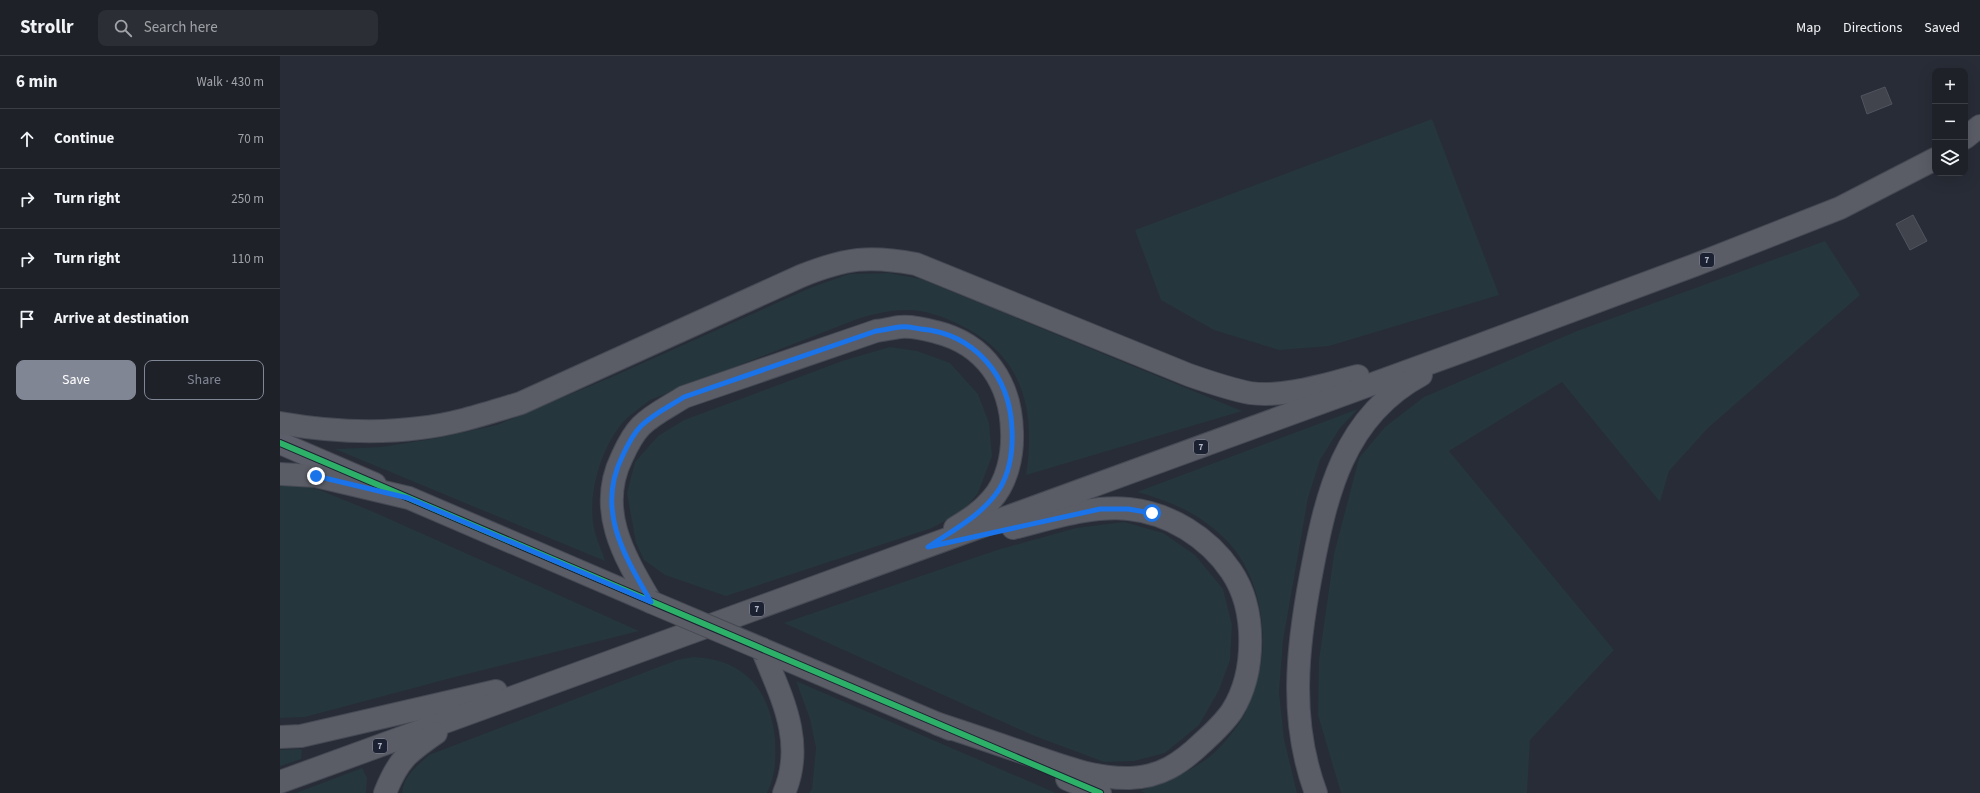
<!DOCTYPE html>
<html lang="en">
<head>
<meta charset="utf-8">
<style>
	body { margin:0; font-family:"Source Sans 3",sans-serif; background:#2b2e34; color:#f1f3f6 }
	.controls { position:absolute; right:12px; top:12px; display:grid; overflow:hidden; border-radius:8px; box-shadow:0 4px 16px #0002 }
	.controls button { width:36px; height:36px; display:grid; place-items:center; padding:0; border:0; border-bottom:1px solid #3c3e45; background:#1e2128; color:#f1f3f6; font:20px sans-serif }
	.stop { position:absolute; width:12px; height:12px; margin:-9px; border:3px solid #1a73e8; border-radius:50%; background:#fff }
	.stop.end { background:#1a73e8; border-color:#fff; box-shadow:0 1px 4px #0008 }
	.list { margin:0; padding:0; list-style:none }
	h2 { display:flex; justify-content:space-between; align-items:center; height:52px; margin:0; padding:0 16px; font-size:17px }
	h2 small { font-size:13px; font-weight:400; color:#a1a3a8 }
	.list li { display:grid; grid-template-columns:26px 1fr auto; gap:12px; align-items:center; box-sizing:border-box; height:60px; padding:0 16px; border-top:1px solid #3c3e45 }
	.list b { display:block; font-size:15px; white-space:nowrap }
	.list em { font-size:13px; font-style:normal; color:#a1a3a8 }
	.actions { display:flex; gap:8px; padding:12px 16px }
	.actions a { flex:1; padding:9px 0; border:1px solid #818695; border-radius:8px; text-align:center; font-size:14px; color:#818695 }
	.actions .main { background:#818695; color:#fff }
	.icon { flex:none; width:22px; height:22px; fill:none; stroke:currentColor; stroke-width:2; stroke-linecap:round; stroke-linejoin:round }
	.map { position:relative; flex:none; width:1700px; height:737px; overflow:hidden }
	header { display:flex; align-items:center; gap:24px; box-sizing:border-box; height:56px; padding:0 20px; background:#1e2128; border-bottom:1px solid #3c3e45 }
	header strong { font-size:19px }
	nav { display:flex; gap:22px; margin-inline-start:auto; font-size:14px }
	.search { width:280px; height:36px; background:#2b2e34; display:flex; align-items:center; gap:10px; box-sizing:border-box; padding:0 14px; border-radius:8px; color:#a1a3a8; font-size:15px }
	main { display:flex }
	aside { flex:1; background:#1e2128 }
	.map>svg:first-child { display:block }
	.green { fill:#25363c }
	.building { fill:#41444c; stroke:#50545e }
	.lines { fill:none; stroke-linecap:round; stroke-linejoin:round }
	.secondary-casing { stroke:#44474f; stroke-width:24 }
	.primary-casing { stroke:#454953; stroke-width:24 }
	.secondary { stroke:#5c5f69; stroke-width:22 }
	.primary { stroke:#5a5d66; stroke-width:22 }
	.primary-bridge-casing { stroke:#454953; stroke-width:24; stroke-linecap:butt }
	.primary-bridge { stroke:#5a5d66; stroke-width:22 }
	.cycleway-casing { stroke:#1b2131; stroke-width:8 }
	.cycleway { stroke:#2db169; stroke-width:6 }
	.route { stroke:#1a73e8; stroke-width:5 }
	.labels { text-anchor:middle; stroke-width:3; stroke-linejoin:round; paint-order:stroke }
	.shield { fill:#1b2131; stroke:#848a9b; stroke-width:1 }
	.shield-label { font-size:9px; font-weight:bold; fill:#b1b7c8 }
</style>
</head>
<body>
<header>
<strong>Strollr</strong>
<div class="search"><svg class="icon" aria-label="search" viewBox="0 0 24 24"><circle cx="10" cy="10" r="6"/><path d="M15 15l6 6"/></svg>Search here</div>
<nav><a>Map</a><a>Directions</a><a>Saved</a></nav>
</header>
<main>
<aside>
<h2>6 min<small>Walk · 430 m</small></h2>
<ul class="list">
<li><svg class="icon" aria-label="ahead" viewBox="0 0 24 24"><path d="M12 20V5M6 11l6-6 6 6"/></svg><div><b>Continue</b></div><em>70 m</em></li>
<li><svg class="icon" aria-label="right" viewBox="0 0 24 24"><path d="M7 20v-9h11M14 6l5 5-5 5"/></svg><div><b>Turn right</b></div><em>250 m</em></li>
<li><svg class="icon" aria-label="right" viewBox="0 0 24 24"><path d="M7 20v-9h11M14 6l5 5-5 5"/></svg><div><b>Turn right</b></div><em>110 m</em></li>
<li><svg class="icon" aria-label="arrive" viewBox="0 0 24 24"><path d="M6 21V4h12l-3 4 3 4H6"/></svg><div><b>Arrive at destination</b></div></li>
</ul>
<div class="actions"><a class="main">Save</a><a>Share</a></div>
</aside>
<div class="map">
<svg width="1700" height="737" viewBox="0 0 1700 737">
	<rect width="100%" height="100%" fill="#282c36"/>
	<!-- green -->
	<g class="green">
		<path d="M 1152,63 L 1219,239 L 1049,290 L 999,294 L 934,274 L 881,244 L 855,174 Z"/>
		<path d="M 1545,185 L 1580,239 L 1428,372 L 1389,415 L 1380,446 L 1282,326 L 1169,395 L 1334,594 L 1250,684 L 1247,737 L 1061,737 L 1038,659 L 1039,604 L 1054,498 L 1079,402 L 1105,371 L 1144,341 L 1297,275 Z"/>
		<path d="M 608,217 L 641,223 L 962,355 L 746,419 C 756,354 743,299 680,269 C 662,260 645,254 625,254 C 610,254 595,258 580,262 L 370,344 C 363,350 353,356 346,363 C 322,388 307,438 314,472 C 316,483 322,494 325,505 L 55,393 L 102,391 L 158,382 L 217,369 L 334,320 L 530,232 L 569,218 Z"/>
		<path d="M 610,291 L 637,295 L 670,307 L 698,338 L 709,367 L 712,400 L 698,437 L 683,455 L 652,472 L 446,540 L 385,519 L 364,504 L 356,487 L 347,437 L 355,406 L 378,380 L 404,364 L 565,304 Z"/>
		<path d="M 1078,353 L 1060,372 L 1040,404 L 1028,442 L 1003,585 L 999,636 L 1004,683 L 1017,737 L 865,737 L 860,735 C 889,724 920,713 941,690 C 949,681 958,670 963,661 C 967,655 968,647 971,641 C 975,628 981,613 982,600 C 986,558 974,509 942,480 C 918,457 888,444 857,436 Z"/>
		<path d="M 0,430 L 30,430 L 96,457 L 359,575 L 175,621 L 25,661 L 0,662 Z"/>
		<path d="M 844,466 L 883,477 L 915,499 L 943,533 L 952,569 L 950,604 L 939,634 L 919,669 L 885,697 L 854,705 L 824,706 L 752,679 L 504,567 L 717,494 L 796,472 Z"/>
		<path d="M 413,601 C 464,603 490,633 495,683 C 496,702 496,719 487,737 L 122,737 C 124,719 137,710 149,699 L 397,604 Z"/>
		<path d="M 516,625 L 776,737 L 529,737 L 532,733 L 536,692 L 530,663 Z"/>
		<path d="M 22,693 L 21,703 L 0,710 L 0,694 Z"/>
		<path d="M 82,712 L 87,722 L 86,737 L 16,737 Z"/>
	</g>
	<!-- building -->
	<g class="building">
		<path d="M 1605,31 L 1612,48 L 1587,58 L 1581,40 Z"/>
		<path d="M 1633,159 L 1647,185 L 1630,194 L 1616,168 Z"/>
	</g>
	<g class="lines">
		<!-- secondary casing -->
		<g class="secondary-casing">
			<path id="secondary" d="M 0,387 L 95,428"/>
		</g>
		<!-- primary casing -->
		<g class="primary-casing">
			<g id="primary">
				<path d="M 1685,82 L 1700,70"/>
				<path d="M 0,367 C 46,375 94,378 140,372 C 175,368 208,357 241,347 L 521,220 C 566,202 589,199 636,208 L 909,319 C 929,326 949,333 970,337 C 1004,342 1046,328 1078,320"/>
				<path d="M 0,418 L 36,420 L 129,442 L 371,546"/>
				<path d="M 371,546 C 344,500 316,454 342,401 C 347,390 353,378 361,370 C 373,358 390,350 404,341 L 596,275 C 604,274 612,272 620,271 C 631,270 645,273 656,276 C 705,288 731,327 732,376 C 733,399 727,427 711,444 C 701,456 688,464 675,472"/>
				<path d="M 482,593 L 670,673"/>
				<path d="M 482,593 C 501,640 526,686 504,737"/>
				<path d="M 658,668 C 689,678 721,689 753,700 C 785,711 816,723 850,722 C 881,721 901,707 922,687 C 933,677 944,667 952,655 C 976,617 977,553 951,515 C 928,481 889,457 849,453 C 811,449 770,463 733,472"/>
				<path d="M 0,681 L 21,680 L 216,635"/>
				<path d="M 787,723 L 820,737"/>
				<path d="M 0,726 L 1194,291 L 1415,209 L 1560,152 L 1655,103"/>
				<path d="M 105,737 C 118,704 127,697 156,677"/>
				<path d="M 1036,737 C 1009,665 1017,592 1031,519 C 1046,439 1063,361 1141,319"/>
			</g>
		</g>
		<!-- secondary -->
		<use href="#secondary" class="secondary"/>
		<!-- primary -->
		<use href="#primary" class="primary"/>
		<!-- primary-bridge casing -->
		<g class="primary-bridge-casing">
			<path id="primary-bridge" d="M 371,546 L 482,593"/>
		</g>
		<!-- primary-bridge -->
		<use href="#primary-bridge" class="primary-bridge"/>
		<!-- cycleway casing -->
		<g class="cycleway-casing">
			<path id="cycleway" d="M 0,387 L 820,737"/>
		</g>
		<!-- cycleway -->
		<use href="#cycleway" class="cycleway"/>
	</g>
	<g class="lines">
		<!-- route -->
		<path class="route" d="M 36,420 L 128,442 L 371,546 C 344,499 316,454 342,401 C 347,390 353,378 361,370 C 373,358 390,350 404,341 L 596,275 C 604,274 612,272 620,271 C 627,270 634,272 641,273 C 695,278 730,320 732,373 C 733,392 730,415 720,432 C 703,459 673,474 648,491 L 820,453 L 848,453 L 872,457"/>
	</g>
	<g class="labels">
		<!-- shield labels -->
		<g class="shield">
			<rect x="1420" y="197" width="14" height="14" rx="3"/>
			<rect x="914" y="384" width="14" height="14" rx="3"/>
			<rect x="470" y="546" width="14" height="14" rx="3"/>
			<rect x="93" y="683" width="14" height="14" rx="3"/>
		</g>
		<g class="shield-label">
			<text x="1427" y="207">7</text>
			<text x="921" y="394">7</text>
			<text x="477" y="556">7</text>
			<text x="100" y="693">7</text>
		</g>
	</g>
</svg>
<div class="controls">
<button>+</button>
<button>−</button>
<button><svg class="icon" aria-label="layers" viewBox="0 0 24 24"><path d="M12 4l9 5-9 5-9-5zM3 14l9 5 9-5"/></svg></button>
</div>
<div class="stop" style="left:872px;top:457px"></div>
<div class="stop end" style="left:36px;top:420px"></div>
</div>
</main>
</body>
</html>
